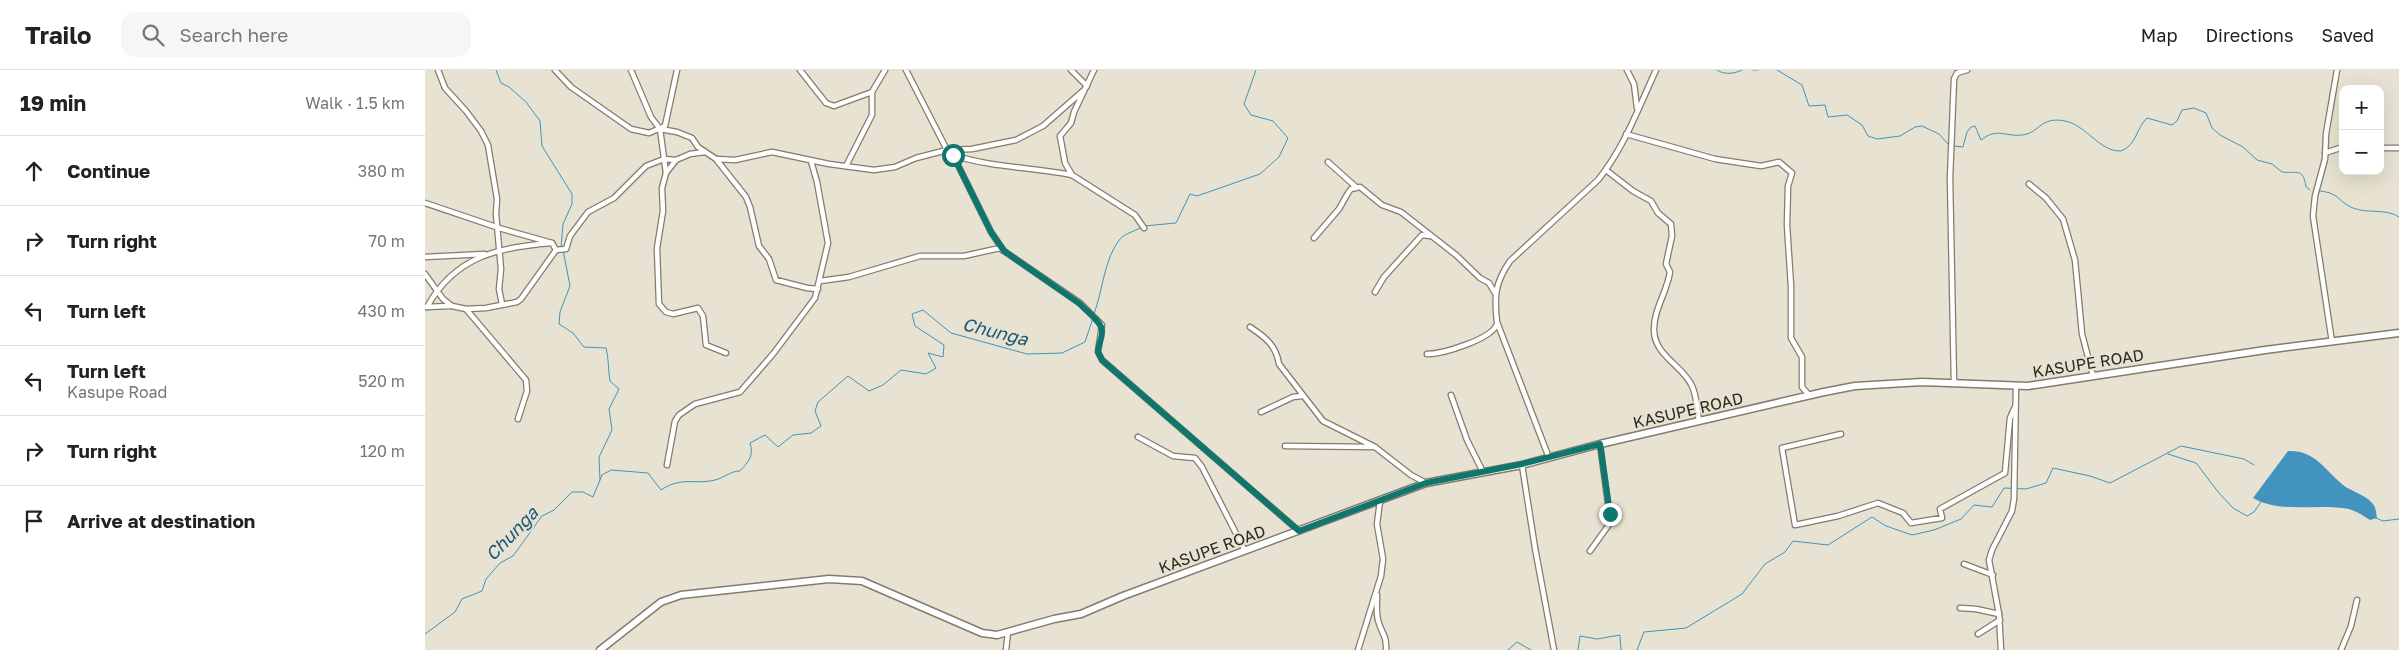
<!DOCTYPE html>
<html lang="en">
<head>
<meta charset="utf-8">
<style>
	body { margin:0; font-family:"Golos Text",sans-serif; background:#f6f6f6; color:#222 }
	.controls { position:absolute; right:15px; top:15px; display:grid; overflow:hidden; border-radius:10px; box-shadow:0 5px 20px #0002 }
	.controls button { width:45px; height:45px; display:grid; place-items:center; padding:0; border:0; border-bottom:1px solid #e0e0e0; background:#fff; color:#222; font:25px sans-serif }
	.stop { position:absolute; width:15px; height:15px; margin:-11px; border:4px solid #0f766e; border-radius:50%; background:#fff }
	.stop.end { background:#0f766e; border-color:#fff; box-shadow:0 1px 5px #0008 }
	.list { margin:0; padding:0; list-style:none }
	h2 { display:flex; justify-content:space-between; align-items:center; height:65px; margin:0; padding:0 20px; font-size:21px }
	h2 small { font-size:16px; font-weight:400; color:#767676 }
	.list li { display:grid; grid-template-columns:32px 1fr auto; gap:15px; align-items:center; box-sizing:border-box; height:70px; padding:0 20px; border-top:1px solid #e0e0e0 }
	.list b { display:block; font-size:19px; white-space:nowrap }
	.list p { margin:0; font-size:16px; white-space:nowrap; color:#767676 }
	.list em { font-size:16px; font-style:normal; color:#767676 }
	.icon { flex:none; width:28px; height:28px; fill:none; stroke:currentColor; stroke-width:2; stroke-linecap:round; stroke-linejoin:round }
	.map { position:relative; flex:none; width:1974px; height:580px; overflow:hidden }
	header { display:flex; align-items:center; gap:30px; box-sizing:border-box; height:70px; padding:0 25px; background:#fff; border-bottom:1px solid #e0e0e0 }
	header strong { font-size:24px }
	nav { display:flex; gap:28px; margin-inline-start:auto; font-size:18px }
	.search { width:350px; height:45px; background:#f6f6f6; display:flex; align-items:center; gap:12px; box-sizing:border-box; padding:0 18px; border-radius:15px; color:#767676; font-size:19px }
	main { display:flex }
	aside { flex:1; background:#fff }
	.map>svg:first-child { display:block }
	.water { fill:#4393bf }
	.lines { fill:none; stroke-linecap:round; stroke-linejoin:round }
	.stream { stroke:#4393bf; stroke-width:1 }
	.street-casing { stroke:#817c6d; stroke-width:7 }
	.secondary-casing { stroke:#817c6d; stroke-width:9 }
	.street { stroke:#fff; stroke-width:4.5 }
	.secondary { stroke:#fff; stroke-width:6 }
	.route { stroke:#0f766e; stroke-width:6 }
	.labels { text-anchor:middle; stroke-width:4; stroke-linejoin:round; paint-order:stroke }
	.street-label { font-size:16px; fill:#2b2922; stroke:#e7e2d1 }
	.water-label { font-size:18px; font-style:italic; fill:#1b5777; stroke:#e7e2d1 }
</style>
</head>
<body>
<header>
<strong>Trailo</strong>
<div class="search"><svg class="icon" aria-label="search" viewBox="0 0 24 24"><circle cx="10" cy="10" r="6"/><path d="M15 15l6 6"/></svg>Search here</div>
<nav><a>Map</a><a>Directions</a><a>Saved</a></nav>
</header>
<main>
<aside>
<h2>19 min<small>Walk · 1.5 km</small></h2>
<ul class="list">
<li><svg class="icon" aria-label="ahead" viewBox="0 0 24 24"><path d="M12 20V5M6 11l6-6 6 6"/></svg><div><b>Continue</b></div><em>380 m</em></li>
<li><svg class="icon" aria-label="right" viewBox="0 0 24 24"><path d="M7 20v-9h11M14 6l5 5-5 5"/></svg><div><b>Turn right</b></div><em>70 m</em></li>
<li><svg class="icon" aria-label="left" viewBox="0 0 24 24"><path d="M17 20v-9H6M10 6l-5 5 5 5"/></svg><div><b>Turn left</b></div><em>430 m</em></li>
<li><svg class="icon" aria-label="left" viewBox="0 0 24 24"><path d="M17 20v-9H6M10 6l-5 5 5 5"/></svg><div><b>Turn left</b><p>Kasupe Road</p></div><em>520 m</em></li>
<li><svg class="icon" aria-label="right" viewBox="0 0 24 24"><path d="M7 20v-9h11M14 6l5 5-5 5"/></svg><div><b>Turn right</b></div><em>120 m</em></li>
<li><svg class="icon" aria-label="arrive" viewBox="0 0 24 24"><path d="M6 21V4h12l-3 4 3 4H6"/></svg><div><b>Arrive at destination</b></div></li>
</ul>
</aside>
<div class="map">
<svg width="1974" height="580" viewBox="0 0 1974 580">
	<rect width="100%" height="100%" fill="#e7e2d1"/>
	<!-- water -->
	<path class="water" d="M 1863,381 C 1890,380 1899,399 1918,415 C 1927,422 1940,424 1948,434 C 1951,437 1951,444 1952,448 L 1945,450 C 1939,446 1931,441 1924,439 C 1893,433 1855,444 1828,428 Z"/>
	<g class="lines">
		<!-- stream -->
		<g class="stream">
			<path d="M 71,0 L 76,13 L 84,17 L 101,32 L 115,51 L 117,76 L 147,124 L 147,134 L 138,154 L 136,177"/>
			<path d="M 1292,0 C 1299,5 1309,4 1317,0"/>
			<path d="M 1328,0 L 1333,0"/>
			<path d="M 1352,0 L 1377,15 L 1384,36 L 1400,35 L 1403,47 L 1422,45 L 1437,55 L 1443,66 L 1452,69 L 1475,66 L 1490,57 L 1497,56 L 1514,64 L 1523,74"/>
			<path d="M 1529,76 L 1538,77 L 1542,62 L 1546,57 L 1550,56 L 1556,70 C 1573,57 1579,67 1597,65 C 1615,63 1615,46 1640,51 C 1661,55 1675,82 1696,81 C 1712,75 1711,58 1722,48 L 1747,55 L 1752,51 L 1757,40 L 1769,38 L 1781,43 L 1787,58 L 1795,65 L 1818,77 L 1832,90 L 1847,94 L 1857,102 C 1872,104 1878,97 1881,117 L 1885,120"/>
			<path d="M 1895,121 C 1915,123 1913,132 1928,138 C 1943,144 1961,138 1974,147"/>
			<path d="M 719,156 L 751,153 L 765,124 L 772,126 L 835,104 L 854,87 L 863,68 L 848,51 L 826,45 L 819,34 L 831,0"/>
			<path d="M 138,180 L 145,216 L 135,242 L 134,254 L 148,263 L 159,277 L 181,278 C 184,289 183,300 185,311 L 194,319 L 184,339 L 187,360 L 174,387 L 175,410"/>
			<path d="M 669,244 C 678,220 679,189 695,169 C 699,164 710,161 715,158"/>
			<path d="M 1743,384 L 1771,393 L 1794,423 L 1808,438 L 1822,446 L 1829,442 L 1836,432"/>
			<path d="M 1951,448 L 1958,451 L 1974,449"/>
			<path d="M 0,564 L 30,542 L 37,529 L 57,521 L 61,509 L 75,493 L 88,486 L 117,446 L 129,440 L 147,422 L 158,422 L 168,427 L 177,405 L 186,400 L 223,403 L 236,420 C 257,406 269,415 290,410 C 299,408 305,401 315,401 C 324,391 329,386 325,373 L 340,365 L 353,377 L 368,365 L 386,363 L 396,356 L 390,341 L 393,332 L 423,306 L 444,321 L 458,315 L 476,300 L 501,304 L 511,298 L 503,283 L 518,287 L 519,275 L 490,256 L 487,244 L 498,240 L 526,263 L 602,284 L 637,283 L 660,272 L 668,248"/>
			<path d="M 1083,580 L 1092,572 L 1106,580"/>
			<path d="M 1153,580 L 1155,566 L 1172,569 L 1195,565 L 1196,580"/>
			<path d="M 1212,580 L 1219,562 L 1261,558 L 1317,524 L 1340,494 L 1360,482 L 1368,471 L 1403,475 L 1447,447 L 1461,456 L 1487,465 L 1509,460 L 1536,449 L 1549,435 L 1567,437 L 1579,418 L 1601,419 L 1621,413 L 1628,398 L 1665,406 L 1685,413 L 1756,376 L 1819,389 L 1829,395"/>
		</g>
		<!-- street casing -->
		<g class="street-casing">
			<g id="street">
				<path d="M 13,0 L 20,18 L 41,41 L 56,61 L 63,75 L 72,129 L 71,144 L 76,199 L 74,219 L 77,234"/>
				<path d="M 130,0 L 146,17 L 206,59 L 224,63 L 240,56 L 252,0"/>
				<path d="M 206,0 L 226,47 L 235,59 L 252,62 L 267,68 L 273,77 L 291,89 L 321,127 L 325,137 L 334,176 L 344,189 L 351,210 L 382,218 L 393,219"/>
				<path d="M 375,0 L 401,33 L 409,36 L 447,22"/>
				<path d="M 481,0 L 522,80 L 528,85 L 566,162 L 579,181 L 655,233 L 677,255 L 673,282 L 677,290 L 874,461"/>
				<path d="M 646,0 L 662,16"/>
				<path d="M 669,0 L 649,42 L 646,53 L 635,66 L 640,93 L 647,105 L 710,145 L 719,158"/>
				<path d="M 1202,0 L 1209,14 L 1212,38"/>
				<path d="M 235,59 L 241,103"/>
				<path d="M 1201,64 L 1290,89 L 1336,96 L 1354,92 L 1367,103 L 1363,116 L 1362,155 L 1366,216 L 1366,268 L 1377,287 L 1377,317 L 1384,325"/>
				<path d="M 1955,78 L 1974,78"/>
				<path d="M 1900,83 L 1918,77"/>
				<path d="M 528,85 C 568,98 607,97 647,105"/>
				<path d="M 291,89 L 310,90 L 347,82 L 404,94 L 449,100 L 470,97 L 491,88 L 522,80 L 547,79 L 591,70 L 618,56 L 658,21"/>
				<path d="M 251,90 L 241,103 L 237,118 L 238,141 L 232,178 L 234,234 L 241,242 L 248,244 L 273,238 L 278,246 L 281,275 L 301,283"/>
				<path d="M 903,92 L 931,117"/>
				<path d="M 421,96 L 447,45 L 447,22 L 460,0"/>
				<path d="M 1181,100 L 1208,121 L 1226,131 L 1233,143 L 1246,154 L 1247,166 L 1241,194 L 1245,202 C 1242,222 1228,241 1229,261 C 1230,285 1256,295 1266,314 C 1272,324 1272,340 1274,351"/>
				<path d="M 1604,114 L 1621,128 L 1638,149 L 1650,190 L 1657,264 L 1668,306"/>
				<path d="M 0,133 L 74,158 L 127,173 L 131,180"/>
				<path d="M 889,168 L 914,139 L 923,123 L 926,119 L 935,117 L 957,135 L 976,142 L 1031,185 L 1055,208 L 1064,213 L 1070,223"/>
				<path d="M 0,187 L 59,184"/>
				<path d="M 0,204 L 18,229 L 27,236 L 41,239 L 61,238 L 92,232 L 96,229 L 131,180 L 141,179 L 145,166 L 163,142 L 189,128 L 221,96 L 239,89 L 251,90 L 265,84 L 280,82"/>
				<path d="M 395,211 L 424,207 L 495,186 L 539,186 L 575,178 L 577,180"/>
				<path d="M 950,222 L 959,207 L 997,165 L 1005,166"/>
				<path d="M 1,237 L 26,236"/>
				<path d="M 2,237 C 30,186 74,177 127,173"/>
				<path d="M 41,239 L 101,310 L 102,321 L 93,349"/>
				<path d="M 825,257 C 840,267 851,275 854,294 L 898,351 L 950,377"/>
				<path d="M 1907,272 L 1888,146 L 1890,126 L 1900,89 L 1901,64 L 1912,0"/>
				<path d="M 1002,284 C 1018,284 1067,269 1072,254"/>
				<path d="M 1529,313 L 1525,108 L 1529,9 L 1532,3 L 1542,0"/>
				<path d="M 1026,325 L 1042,370 L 1058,402"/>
				<path d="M 836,342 L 868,327 L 877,326"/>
				<path d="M 1416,364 L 1357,378 L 1370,455 L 1413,446 L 1453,433 L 1478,443 L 1486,453 L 1517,448 L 1515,439 L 1580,403 L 1585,348 L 1590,337"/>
				<path d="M 713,367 L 748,386 L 770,388 L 777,397 L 820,481"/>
				<path d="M 860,376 L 950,377 L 986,405 L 1001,413"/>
				<path d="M 1124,388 L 1072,252 C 1069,226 1070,213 1085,191 L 1173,110 C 1199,78 1214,37 1231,0"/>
				<path d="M 242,395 L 250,351 L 254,345 L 270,334 L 315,322 L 348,284 L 390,228 L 403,173 L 392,112 L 386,91"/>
				<path d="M 1097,395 L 1110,478 L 1129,580"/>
				<path d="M 1165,481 L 1183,456 L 1185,449 L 1175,374"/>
				<path d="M 1539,494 L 1568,505"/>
				<path d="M 952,525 C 952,534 951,542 953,550 C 956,563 962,565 961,580"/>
				<path d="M 1535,538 L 1551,539 L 1574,544"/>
				<path d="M 1553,564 L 1575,550"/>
				<path d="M 581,580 L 583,562"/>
				<path d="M 933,580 L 956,506 L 958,489 L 952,454 L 955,431"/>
				<path d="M 1576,580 L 1574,544 L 1564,490 L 1567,480 L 1587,441 L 1589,429 L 1591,317"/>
				<path d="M 1916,580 L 1926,556 L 1932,530"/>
			</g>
		</g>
		<!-- secondary casing -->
		<g class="secondary-casing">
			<path id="secondary" d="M 175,580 L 236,532 L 256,525 L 404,509 L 437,511 L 557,563 L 572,565 L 629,549 L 656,544 L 698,526 L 1001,413 L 1097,395 L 1175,374 L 1399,322 L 1430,316 L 1497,312 L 1603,316 L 1840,280 L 1974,263"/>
		</g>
		<!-- street -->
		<use href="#street" class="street"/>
		<!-- secondary -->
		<use href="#secondary" class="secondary"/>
	</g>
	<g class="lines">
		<!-- route -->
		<path class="route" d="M 528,85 L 566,162 L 579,181 L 655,234 C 661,241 678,252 677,262 C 677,269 673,275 673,282 L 677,290 L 874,461 L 1001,413 L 1097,394 L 1175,374 L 1185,444"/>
	</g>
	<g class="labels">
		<!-- street labels -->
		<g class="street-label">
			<text transform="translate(1663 293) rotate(-9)" y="6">KASUPE ROAD</text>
			<text transform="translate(1263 340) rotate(-13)" y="6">KASUPE ROAD</text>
			<text transform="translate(787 479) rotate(-20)" y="6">KASUPE ROAD</text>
		</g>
		<!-- water labels -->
		<g class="water-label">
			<text transform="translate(570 262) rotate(14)" y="6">Chunga</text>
			<text transform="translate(87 464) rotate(-46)" y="6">Chunga</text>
		</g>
	</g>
</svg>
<div class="controls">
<button>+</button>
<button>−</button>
</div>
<div class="stop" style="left:528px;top:85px"></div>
<div class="stop end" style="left:1185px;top:444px"></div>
</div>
</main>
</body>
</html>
